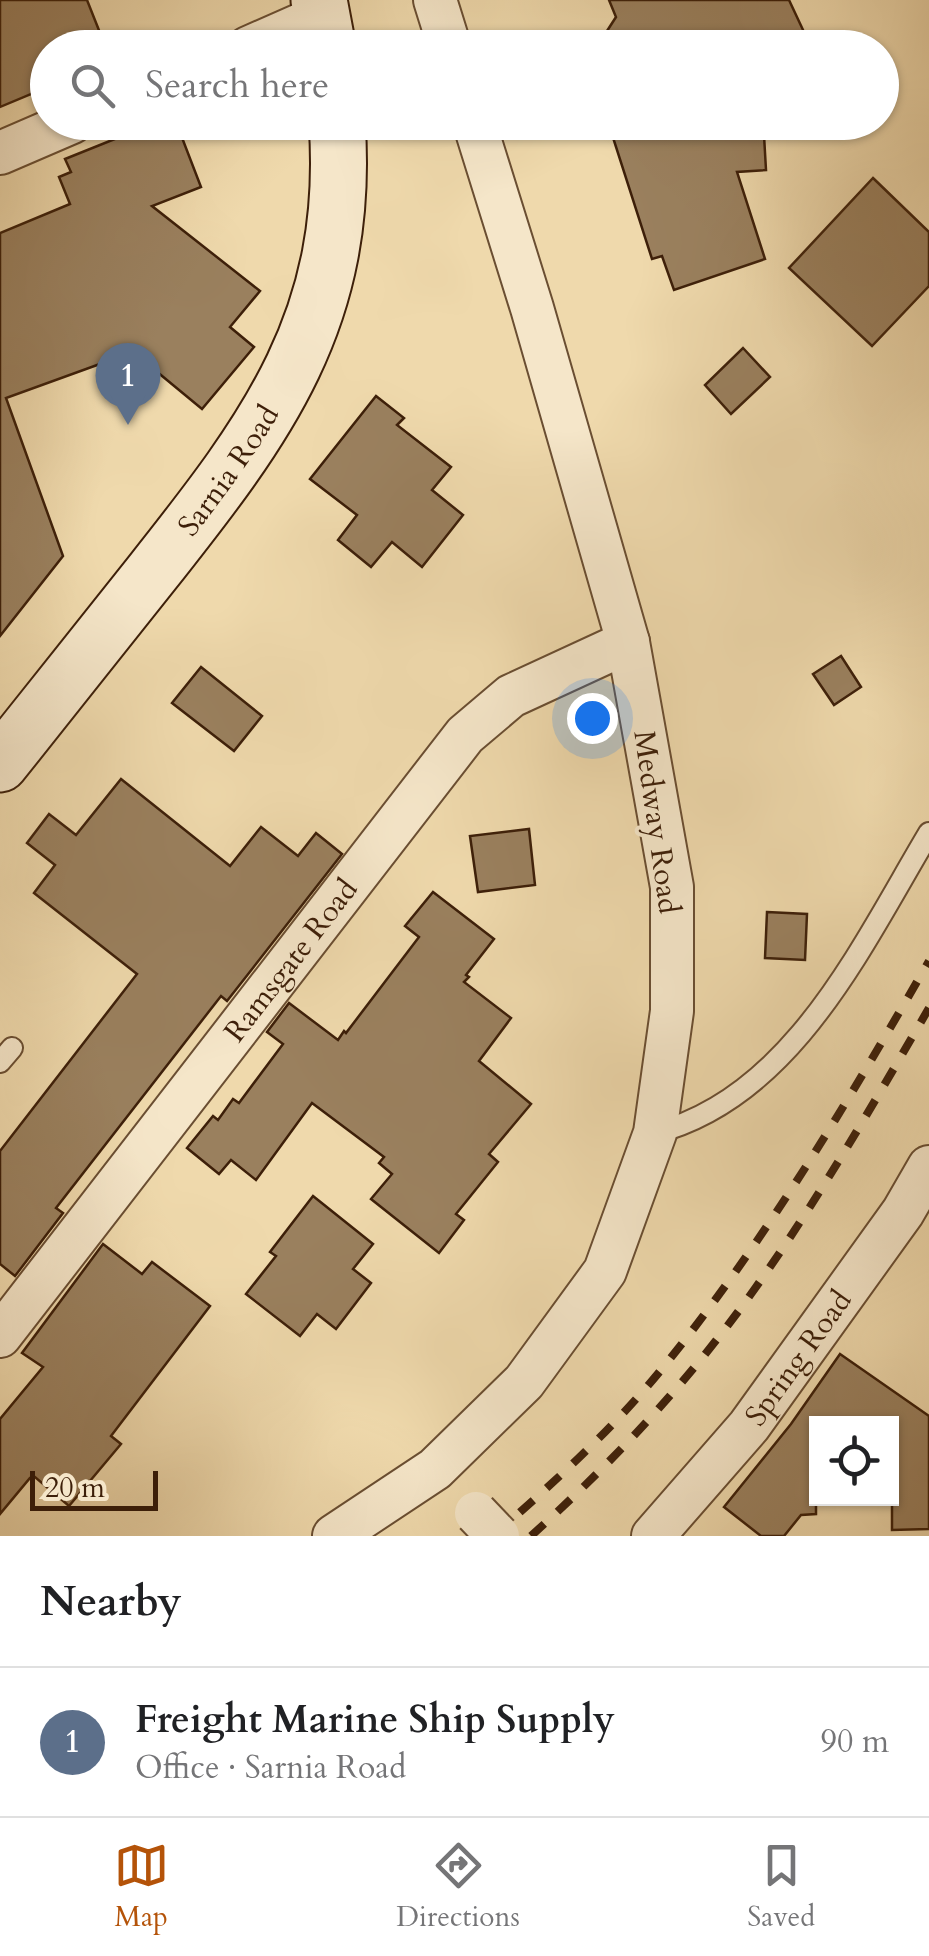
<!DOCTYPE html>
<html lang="en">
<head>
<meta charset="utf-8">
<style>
	body { margin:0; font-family:Cardo,serif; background:#f6f6f6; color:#202124 }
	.controls { position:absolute; right:30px; bottom:30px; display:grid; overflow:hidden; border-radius:0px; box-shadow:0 2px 8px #0004 }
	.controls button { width:90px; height:90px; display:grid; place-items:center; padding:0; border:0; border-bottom:2px solid #e0e0e0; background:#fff; color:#202124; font:50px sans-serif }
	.scale { position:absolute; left:30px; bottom:25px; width:128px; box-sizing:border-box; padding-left:10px; border:5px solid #3d1f09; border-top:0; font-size:28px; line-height:35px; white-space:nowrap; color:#3d1f09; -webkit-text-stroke:8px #f5e6c9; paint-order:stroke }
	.you { position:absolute; left:592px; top:718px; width:35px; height:35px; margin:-25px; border:8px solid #fff; border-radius:50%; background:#1a73e8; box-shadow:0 0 0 15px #1a73e833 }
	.badge { display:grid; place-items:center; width:65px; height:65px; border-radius:50%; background:#b45309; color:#fff; font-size:32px; font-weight:700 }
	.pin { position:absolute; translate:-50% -82px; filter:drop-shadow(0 2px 5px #0008) }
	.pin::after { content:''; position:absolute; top:52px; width:35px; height:30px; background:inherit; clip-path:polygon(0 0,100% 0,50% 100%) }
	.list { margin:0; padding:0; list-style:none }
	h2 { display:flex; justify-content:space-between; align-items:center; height:130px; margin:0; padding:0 40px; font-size:42px }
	h2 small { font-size:32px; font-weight:400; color:#757577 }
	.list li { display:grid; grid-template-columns:65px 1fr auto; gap:30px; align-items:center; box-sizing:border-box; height:150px; padding:0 40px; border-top:2px solid #e0e0e0 }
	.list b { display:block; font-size:38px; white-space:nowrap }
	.list p { margin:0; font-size:32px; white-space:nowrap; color:#757577 }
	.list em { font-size:32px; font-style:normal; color:#757577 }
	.icon { flex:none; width:55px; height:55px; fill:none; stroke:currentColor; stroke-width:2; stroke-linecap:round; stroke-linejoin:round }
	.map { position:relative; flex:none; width:929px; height:1536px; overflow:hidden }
	.search { position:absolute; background:#fff; box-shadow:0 2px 8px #0004; left:30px; right:30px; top:30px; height:110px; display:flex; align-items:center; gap:25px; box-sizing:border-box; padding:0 35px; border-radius:55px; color:#757577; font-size:38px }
	.sheet { height:280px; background:#fff }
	nav { display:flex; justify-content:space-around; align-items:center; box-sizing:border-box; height:140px; border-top:2px solid #e0e0e0; background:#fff; font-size:28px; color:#757577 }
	nav a { display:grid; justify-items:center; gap:5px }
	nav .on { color:#b45309 }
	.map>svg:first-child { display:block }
	.building { fill:#9a805e; stroke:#3d1f09; stroke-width:2.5 }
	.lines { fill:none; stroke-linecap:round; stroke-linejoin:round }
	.service-casing { stroke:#6a4e32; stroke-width:24 }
	.minor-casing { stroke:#6a4e32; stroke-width:46 }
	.secondary-casing { stroke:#3d1f09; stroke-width:59 }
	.service { stroke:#f5e6c9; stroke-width:20 }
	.minor { stroke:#f5e6c9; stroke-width:42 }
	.secondary { stroke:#f5e6c9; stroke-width:55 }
	.rail { stroke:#3d1f09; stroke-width:8; stroke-dasharray:18 18; stroke-linecap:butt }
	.minor-bridge-casing { stroke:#6a4e32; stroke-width:46; stroke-linecap:butt }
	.minor-bridge { stroke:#f5e6c9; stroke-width:42 }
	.labels { text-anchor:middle; stroke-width:8; stroke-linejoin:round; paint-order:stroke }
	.street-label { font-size:30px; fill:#3d1f09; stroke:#f5e6c9 }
</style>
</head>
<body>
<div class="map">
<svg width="929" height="1536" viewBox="0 0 929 1536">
	<rect width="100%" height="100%" fill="#efd9ac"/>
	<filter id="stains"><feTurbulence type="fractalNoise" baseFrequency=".002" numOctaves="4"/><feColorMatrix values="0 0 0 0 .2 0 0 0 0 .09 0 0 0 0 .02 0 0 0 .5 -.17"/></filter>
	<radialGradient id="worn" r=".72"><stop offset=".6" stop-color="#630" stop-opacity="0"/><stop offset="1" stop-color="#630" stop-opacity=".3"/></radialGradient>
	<!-- building -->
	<g class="building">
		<path d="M 0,0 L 87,0 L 106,48 L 48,48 L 48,87 L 0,107 Z"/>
		<path d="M 609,0 L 789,0 L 804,32 L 792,48 L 596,48 L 616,17 Z"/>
		<path d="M 157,122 L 176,122 L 201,187 L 152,206 L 260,291 L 230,327 L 254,347 L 202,409 L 133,352 L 6,398 L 63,556 L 0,636 L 0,233 L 70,204 L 59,177 L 71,172 L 65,159 Z"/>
		<path d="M 608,122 L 730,122 L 718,138 L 764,135 L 766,170 L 737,172 L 765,259 L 674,290 L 662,256 L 652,259 Z"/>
		<path d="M 873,178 L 929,232 L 929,286 L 872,346 L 789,268 Z"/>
		<path d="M 743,348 L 770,377 L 731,414 L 705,385 Z"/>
		<path d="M 376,396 L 404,418 L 397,425 L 451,467 L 432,490 L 463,515 L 422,567 L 392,542 L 371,567 L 338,540 L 357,515 L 310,479 Z"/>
		<path d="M 841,656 L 861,687 L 834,705 L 813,674 Z"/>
		<path d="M 201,667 L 262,716 L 234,751 L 172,703 Z"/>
		<path d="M 121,779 L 230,866 L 261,827 L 298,856 L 316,833 L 342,854 L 227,1001 L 221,996 L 56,1208 L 63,1213 L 15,1276 L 0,1264 L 0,1151 L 137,974 L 34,893 L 55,865 L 27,843 L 49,814 L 76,835 Z"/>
		<path d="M 529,829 L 535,885 L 478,892 L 470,836 Z"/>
		<path d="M 433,892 L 494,939 L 466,975 L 469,977 L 464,982 L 511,1018 L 479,1061 L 531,1104 L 489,1154 L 498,1162 L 456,1214 L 464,1220 L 439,1253 L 371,1199 L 392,1174 L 379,1163 L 384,1157 L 312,1103 L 256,1180 L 231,1160 L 219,1174 L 187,1148 L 213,1116 L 218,1120 L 233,1099 L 239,1103 L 283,1044 L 267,1032 L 289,1003 L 338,1040 L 344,1031 L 346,1033 L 419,937 L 405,926 Z"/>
		<path d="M 767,912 L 807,914 L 805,960 L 765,958 Z"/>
		<path d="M 313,1196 L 373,1244 L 353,1269 L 371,1283 L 336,1329 L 317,1314 L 300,1336 L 246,1294 L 276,1256 L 270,1252 Z"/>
		<path d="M 103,1244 L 142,1274 L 152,1262 L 210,1306 L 111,1436 L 121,1444 L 69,1506 L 35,1477 L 30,1478 L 0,1514 L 0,1419 L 43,1367 L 22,1353 Z"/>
		<path d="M 840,1354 L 929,1416 L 929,1529 L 892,1530 L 892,1424 L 816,1424 L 816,1514 L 801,1515 L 784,1536 L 761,1536 L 724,1507 L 791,1424 Z"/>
	</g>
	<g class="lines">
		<!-- service casing -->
		<g class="service-casing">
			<g id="service">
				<path d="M 0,1062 L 12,1048"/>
				<path d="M 655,1133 C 792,1098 862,945 929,833"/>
			</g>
		</g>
		<!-- minor casing -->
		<g class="minor-casing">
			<g id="minor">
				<path d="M 435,0 L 450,48"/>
				<path d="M 248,48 L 323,15"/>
				<path d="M 0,153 L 72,122"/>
				<path id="s1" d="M 0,1336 L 465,735 L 511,696 L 628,642"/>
				<path d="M 334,1536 L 435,1469 L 524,1382 L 605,1271 L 655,1133 L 672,1011 L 672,887 L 628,642 L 532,308 L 474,122"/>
				<path id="s2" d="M 653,1536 L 749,1426 L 903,1212 L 929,1167"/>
			</g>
		</g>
		<!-- secondary casing -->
		<g class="secondary-casing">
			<g id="secondary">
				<path d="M 319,0 L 328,48"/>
				<path id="s3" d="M 0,764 C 51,700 101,637 152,573 C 267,428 351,318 337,122"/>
			</g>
		</g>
		<!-- service -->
		<use href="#service" class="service"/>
		<!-- minor -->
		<use href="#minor" class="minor"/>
		<!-- secondary -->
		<use href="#secondary" class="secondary"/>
		<!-- rail -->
		<g class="rail">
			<path d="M 493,1536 C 551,1485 612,1430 661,1370 C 765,1242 847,1103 929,961"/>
			<path d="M 531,1536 C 614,1461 691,1379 756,1287 C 819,1198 874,1103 929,1008"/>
		</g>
		<!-- minor-bridge casing -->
		<g class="minor-bridge-casing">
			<path id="minor-bridge" d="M 476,1513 L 498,1536"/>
		</g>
		<!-- minor-bridge -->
		<use href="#minor-bridge" class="minor-bridge"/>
	</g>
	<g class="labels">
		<!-- street labels -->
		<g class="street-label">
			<text dy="10" stroke="none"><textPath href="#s3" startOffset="372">Sarnia Road</textPath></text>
			<text transform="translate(657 822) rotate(82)" y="10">Medway Road</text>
			<text dy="10" stroke="none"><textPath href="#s1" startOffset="475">Ramsgate Road</textPath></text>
			<text dy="10" stroke="none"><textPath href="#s2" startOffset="230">Spring Road</textPath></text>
		</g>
	</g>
	<rect width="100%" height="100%" filter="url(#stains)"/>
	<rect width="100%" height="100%" fill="url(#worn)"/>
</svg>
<div class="controls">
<button><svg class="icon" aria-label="locate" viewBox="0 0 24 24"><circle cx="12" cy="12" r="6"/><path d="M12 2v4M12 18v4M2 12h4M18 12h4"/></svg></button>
</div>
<div class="scale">20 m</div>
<div class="you"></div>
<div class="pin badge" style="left:128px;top:425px;background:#5c6f8a">1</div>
<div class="search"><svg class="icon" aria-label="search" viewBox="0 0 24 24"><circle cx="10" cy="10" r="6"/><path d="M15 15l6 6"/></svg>Search here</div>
</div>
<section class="sheet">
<h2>Nearby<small></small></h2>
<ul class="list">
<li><span class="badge" style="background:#5c6f8a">1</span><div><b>Freight Marine Ship Supply</b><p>Office · Sarnia Road</p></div><em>90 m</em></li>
</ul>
</section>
<nav>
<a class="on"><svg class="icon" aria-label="map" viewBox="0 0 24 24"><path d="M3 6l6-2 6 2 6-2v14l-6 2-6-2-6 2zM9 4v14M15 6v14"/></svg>Map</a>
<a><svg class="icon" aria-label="directions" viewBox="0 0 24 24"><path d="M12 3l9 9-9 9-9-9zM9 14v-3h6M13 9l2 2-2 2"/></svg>Directions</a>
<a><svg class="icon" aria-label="saved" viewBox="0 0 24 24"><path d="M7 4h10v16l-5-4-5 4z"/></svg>Saved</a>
</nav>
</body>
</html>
